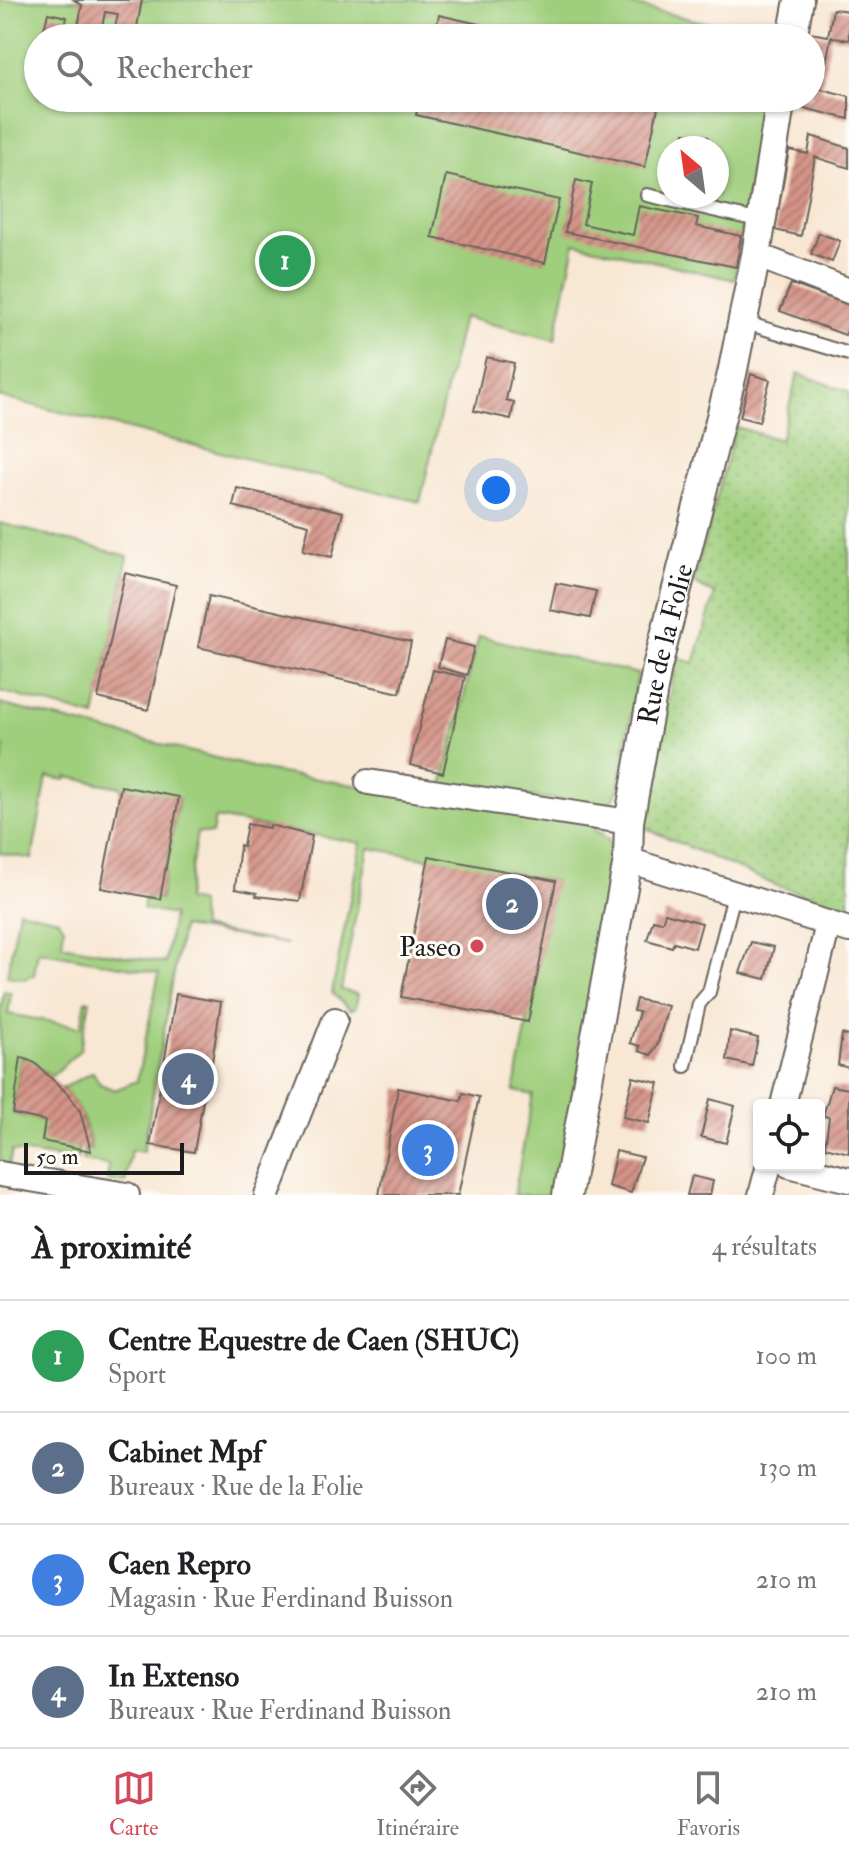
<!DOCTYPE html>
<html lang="fr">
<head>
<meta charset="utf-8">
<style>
	body { margin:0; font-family:"IM FELL Double Pica",serif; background:#f6f6f6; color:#202124 }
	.controls { position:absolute; right:24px; bottom:24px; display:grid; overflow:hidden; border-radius:8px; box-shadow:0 2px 6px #0004 }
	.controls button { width:72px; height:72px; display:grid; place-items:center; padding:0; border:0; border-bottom:2px solid #e0e0e0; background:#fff; color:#202124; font:40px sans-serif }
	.compass { position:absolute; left:657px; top:136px; width:72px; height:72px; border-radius:50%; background:#fff; box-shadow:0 2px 6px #0004; rotate:331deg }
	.scale { position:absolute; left:24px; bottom:20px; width:160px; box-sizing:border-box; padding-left:8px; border:4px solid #1c1c1c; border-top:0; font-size:22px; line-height:28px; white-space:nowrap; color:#1c1c1c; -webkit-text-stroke:6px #fdfcf7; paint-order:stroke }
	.you { position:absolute; left:496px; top:490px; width:28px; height:28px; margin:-20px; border:6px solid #fff; border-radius:50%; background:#1a73e8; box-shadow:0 0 0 12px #1a73e833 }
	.badge { display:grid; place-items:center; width:52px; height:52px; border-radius:50%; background:#d1495b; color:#fff; font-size:26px; font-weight:700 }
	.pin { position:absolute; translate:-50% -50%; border:4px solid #fff; box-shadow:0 2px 8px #0006 }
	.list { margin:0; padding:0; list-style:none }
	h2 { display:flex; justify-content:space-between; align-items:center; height:104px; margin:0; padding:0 32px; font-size:34px }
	h2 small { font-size:26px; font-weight:400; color:#757577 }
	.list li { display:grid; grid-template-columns:52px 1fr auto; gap:24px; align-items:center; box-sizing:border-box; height:112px; padding:0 32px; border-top:2px solid #e0e0e0 }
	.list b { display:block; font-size:30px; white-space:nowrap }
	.list p { margin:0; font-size:26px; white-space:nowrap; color:#757577 }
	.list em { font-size:26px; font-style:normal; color:#757577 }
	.icon { flex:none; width:44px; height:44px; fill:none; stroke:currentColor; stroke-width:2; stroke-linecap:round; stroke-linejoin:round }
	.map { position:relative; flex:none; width:849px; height:1195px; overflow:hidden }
	.search { position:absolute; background:#fff; box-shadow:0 2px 6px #0004; left:24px; right:24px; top:24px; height:88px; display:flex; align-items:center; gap:20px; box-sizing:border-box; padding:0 28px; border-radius:44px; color:#757577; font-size:30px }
	.sheet { height:552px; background:#fff }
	nav { display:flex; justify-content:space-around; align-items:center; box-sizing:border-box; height:112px; border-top:2px solid #e0e0e0; background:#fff; font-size:22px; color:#757577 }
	nav a { display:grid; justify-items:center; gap:4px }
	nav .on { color:#d1495b }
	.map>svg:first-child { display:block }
	.green { fill:#9fce7c; stroke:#5e754c; stroke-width:2; fill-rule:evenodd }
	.park { fill:url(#park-dots); stroke:#5e754c; stroke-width:2 }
	.building { fill:url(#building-hatch) }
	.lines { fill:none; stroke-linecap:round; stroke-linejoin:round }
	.service-casing { stroke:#69635c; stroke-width:16 }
	.minor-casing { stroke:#69635c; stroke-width:28 }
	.tertiary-casing { stroke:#69635c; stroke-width:32 }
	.service { stroke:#fff; stroke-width:12 }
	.minor { stroke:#fff; stroke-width:24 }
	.tertiary { stroke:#fff; stroke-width:28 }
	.poi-dot { fill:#d1495b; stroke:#fdfcf7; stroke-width:3 }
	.labels { text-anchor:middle; stroke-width:6; stroke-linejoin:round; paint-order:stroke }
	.street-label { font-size:28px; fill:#1c1c1c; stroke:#fdfcf7 }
	.poi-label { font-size:28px; fill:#1c1c1c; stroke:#fdfcf7; text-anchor:end }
</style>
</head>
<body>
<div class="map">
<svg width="849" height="1195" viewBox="0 0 849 1195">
	<defs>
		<pattern id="park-dots" width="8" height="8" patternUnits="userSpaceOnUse" patternTransform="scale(2)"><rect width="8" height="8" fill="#9fce7c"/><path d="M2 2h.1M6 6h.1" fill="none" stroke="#88b06b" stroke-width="1.8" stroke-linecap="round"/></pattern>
		<pattern id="building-hatch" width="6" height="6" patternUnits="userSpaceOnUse" patternTransform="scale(2)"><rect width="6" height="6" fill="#d49387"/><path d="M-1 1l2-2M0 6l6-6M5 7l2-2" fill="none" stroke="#ab776e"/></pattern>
	</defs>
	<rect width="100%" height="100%" fill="#fdfcf7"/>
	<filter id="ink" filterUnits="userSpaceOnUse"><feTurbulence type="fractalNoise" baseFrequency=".0125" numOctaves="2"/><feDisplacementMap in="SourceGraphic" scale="16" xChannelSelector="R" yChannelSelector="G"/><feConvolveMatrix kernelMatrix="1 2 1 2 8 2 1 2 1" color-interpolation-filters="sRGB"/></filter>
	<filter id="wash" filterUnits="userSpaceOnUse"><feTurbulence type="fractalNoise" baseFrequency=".006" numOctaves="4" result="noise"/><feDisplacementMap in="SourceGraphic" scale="32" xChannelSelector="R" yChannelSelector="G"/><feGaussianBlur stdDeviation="1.8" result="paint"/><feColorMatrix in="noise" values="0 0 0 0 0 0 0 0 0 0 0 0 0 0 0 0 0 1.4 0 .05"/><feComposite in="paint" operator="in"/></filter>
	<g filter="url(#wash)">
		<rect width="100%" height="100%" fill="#f8e7d3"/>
		<!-- green -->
		<g class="green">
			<path d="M 0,0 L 611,0 L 771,38 L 38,38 L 38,98 L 762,98 L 735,280 L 575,243 L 555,340 L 463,317 L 420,502 L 0,397 ZM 669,148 L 717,148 L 717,196 L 669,196 Z"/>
			<path d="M 0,523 L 128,556 L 95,717 L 0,691 Z"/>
			<path d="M 479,636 L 638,674 L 618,790 L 613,800 L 599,805 L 442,785 Z"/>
			<path d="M 0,704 L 268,771 L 596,824 L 595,831 C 620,838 611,867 608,888 L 614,890 L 556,1195 L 514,1195 L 533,1095 L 514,1091 L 555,881 L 369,848 L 341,990 L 358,994 L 356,1007 L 350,1010 L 332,993 L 361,843 L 215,818 L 212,834 L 197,832 L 186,900 L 200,903 L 201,928 L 287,944 L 182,927 L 143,1152 L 131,1150 L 125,1183 L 107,1180 L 109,1165 L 82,1161 L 84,1149 L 91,1150 C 88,1127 79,1105 62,1088 L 93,1072 L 100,1084 L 115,1090 L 137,1081 L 159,973 L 38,951 L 34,975 L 25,979 L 7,976 L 19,910 L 58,919 L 64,927 L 62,945 L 165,963 L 173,915 L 143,909 L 145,896 L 160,899 L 179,798 L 67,777 L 66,780 L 47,777 L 32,859 L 0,853 L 0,772 L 5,747 L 0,746 Z"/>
			<path d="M 4,991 L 11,993 L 8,1014 L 81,1027 L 86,1000 L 90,1001 L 80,1050 L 52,1076 L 21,1057 L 13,1114 L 45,1121 L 79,1148 L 77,1160 L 12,1151 L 9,1165 L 3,1164 L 0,1158 L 0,1012 Z"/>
		</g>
		<!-- park -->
		<path class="park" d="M 798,373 L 849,392 L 849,907 L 775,885 L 643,827 L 677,658 L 694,663 L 715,594 L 693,583 L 736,427 L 780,440 Z"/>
		<g id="blocks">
			<!-- building -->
			<g class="building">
				<path d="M 74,0 L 142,0 L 135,38 L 113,35 L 118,14 L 105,12 L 101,32 L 78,27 L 82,5 Z"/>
				<path d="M 833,9 L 849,11 L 849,40 L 831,37 L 821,89 L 849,96 L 849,119 L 795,106 L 797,98 L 811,98 L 810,33 L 828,36 Z"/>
				<path d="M 48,13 L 67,17 L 63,38 L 42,38 Z"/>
				<path d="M 439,15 L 536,37 L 536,38 L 434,38 Z"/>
				<path d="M 420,98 L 660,98 L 645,167 L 416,115 Z"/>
				<path d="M 685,133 L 708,137 L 706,148 L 683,148 Z"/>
				<path d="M 811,136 L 849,148 L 849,168 L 815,157 L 801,236 L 775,230 L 789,150 L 808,154 Z"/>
				<path d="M 446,175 L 559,200 L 545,263 L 432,237 Z"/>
				<path d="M 576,180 L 592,184 L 583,224 L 633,235 L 639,206 L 698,218 L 696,226 L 741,236 L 736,267 L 565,232 Z"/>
				<path d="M 819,233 L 840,241 L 832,262 L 811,254 Z"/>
				<path d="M 791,284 L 849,305 L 849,328 L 845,335 L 780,311 Z"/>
				<path d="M 486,357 L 514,363 L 506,400 L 514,402 L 511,419 L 474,411 Z"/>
				<path d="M 751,374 L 770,380 L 759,422 L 740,417 Z"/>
				<path d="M 237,488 L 343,512 L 332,557 L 303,550 L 309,525 L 233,506 Z"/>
				<path d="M 125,573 L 176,585 L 148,710 L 98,698 Z"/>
				<path d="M 556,583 L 596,591 L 590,618 L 550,610 Z"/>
				<path d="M 209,596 L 411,642 L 400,693 L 198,647 Z"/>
				<path d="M 445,640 L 474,647 L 467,675 L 438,667 Z"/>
				<path d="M 433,670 L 465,677 L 443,773 L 410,765 Z"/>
				<path d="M 121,786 L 179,797 L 160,899 L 101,888 Z"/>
				<path d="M 247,824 L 269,828 L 270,825 L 312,836 L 300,901 L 256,896 L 257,893 L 235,889 L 240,845 L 243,846 Z"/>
				<path d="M 429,856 L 556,881 L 528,1022 L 401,997 Z"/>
				<path d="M 665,913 L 702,923 L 695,948 L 674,942 L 672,947 L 647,940 L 653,920 L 662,922 Z"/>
				<path d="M 751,942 L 774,947 L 766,979 L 740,973 Z"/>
				<path d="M 176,994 L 221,1002 L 208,1089 L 205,1089 L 194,1152 L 150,1145 Z"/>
				<path d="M 636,999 L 668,1006 L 658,1043 L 651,1055 L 639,1051 L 640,1046 L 630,1043 L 639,1012 L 633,1011 Z"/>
				<path d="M 730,1031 L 758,1038 L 752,1066 L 727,1060 Z"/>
				<path d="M 842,1034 L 849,1036 L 849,1068 L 838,1065 Z"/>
				<path d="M 21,1057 L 35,1063 L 69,1095 L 80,1111 L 91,1151 L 42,1141 L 45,1121 L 13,1114 Z"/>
				<path d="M 633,1077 L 659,1083 L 649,1123 L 623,1117 Z"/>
				<path d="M 832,1086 L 849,1089 L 849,1153 L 825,1147 L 829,1117 L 823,1116 Z"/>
				<path d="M 398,1088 L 461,1101 L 463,1093 L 479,1097 L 458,1195 L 379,1195 Z"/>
				<path d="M 710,1099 L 735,1106 L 726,1143 L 701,1137 Z"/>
				<path d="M 616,1151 L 642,1157 L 631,1193 L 608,1186 Z"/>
				<path d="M 692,1176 L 713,1181 L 710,1195 L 687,1195 Z"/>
			</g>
		</g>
	</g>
	<g filter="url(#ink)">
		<use href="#blocks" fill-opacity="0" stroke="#69635c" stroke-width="2"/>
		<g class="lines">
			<!-- service casing -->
			<g class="service-casing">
				<g id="service">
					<path d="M 647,195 L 761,221"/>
					<path d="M 743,322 L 849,354"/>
					<path d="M 685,1066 L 699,1004 L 709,992 L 735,891"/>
				</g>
			</g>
			<!-- minor casing -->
			<g class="minor-casing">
				<g id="minor">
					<path d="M 756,255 L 849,291"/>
					<path d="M 368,782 L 629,822"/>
					<path d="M 628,860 L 849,930"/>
					<path d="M 783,1105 L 828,925"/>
					<path d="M 789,1165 L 849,1180"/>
					<path d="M 0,1174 L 127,1195"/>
					<path d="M 267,1195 L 335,1020"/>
					<path d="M 761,1195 L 769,1165"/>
				</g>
			</g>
			<!-- tertiary casing -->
			<g class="tertiary-casing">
				<g id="tertiary">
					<path d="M 792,38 L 799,0"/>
					<path id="s1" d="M 567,1195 L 628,860 L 629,822 L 657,667 L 732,374 L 756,255 L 781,98"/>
				</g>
			</g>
			<!-- service -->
			<use href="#service" class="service"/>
			<!-- minor -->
			<use href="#minor" class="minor"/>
			<!-- tertiary -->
			<use href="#tertiary" class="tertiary"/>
		</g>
	</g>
	<!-- markers -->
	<circle class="poi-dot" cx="477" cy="946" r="8"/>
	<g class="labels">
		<!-- street labels -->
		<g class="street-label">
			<text dy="10" stroke="none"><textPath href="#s1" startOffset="560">Rue de la Folie</textPath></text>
		</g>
		<!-- poi labels -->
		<g class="poi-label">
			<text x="461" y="956">Paseo</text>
		</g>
	</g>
</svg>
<div class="controls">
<button><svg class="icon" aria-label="locate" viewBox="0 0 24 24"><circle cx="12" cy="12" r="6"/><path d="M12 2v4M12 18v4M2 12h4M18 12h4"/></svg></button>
</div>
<svg class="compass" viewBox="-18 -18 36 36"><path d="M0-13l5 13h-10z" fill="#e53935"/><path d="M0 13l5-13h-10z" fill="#757577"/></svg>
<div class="scale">50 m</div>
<div class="you"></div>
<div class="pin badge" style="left:285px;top:261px;background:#2e9e5b">1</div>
<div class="pin badge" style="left:512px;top:904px;background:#5c6f8a">2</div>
<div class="pin badge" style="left:428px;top:1150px;background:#3f7fe0">3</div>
<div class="pin badge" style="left:188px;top:1079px;background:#5c6f8a">4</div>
<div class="search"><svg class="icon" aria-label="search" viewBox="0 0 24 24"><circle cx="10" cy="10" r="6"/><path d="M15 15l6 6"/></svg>Rechercher</div>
</div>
<section class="sheet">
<h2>À proximité<small>4 résultats</small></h2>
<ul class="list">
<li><span class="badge" style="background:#2e9e5b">1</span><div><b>Centre Equestre de Caen (SHUC)</b><p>Sport</p></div><em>100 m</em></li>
<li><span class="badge" style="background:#5c6f8a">2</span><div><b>Cabinet Mpf</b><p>Bureaux · Rue de la Folie</p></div><em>130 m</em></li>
<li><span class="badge" style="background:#3f7fe0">3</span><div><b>Caen Repro</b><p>Magasin · Rue Ferdinand Buisson</p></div><em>210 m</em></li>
<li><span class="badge" style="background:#5c6f8a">4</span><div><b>In Extenso</b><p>Bureaux · Rue Ferdinand Buisson</p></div><em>210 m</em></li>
</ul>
</section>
<nav>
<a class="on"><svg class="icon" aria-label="map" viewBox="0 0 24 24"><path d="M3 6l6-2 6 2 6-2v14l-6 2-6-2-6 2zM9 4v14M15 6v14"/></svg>Carte</a>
<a><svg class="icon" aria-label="directions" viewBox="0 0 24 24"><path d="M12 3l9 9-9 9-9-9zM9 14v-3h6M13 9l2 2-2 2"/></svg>Itinéraire</a>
<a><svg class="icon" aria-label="saved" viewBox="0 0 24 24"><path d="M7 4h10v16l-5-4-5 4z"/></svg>Favoris</a>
</nav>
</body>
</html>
